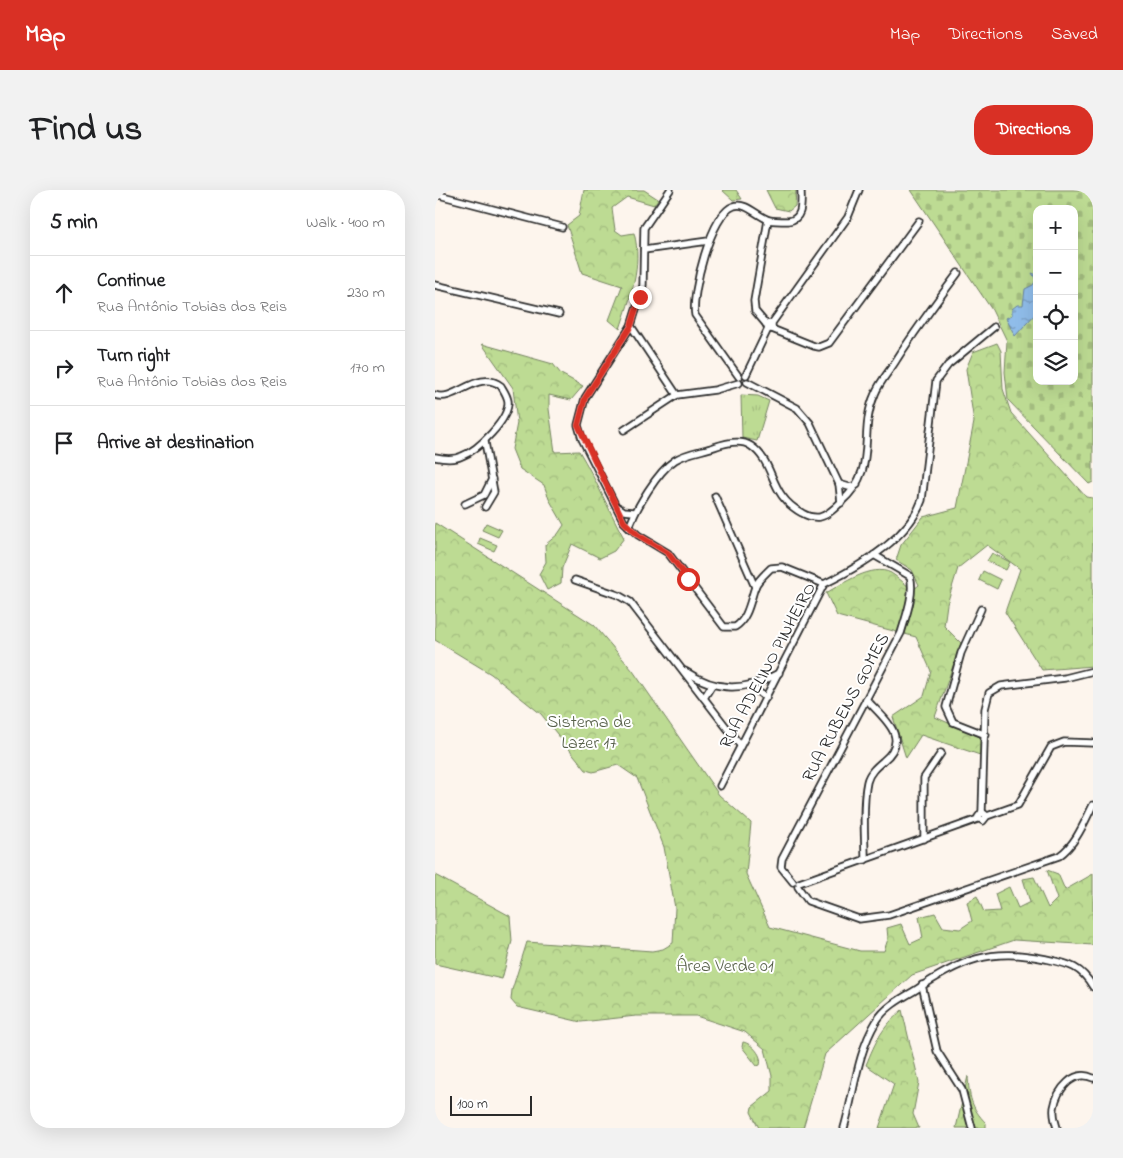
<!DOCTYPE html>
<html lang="en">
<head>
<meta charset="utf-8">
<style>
	body { margin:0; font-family:"Indie Flower",sans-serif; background:#f2f2f2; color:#202124 }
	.controls { position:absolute; right:15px; top:15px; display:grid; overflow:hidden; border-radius:10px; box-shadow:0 5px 20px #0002 }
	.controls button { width:45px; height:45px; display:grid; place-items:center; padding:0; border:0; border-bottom:1px solid #e0e0e0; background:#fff; color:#202124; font:25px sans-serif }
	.scale { position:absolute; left:15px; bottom:12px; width:82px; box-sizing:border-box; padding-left:5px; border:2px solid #2b2b2b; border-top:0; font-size:14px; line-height:18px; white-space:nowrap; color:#2b2b2b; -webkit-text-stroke:4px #fff; paint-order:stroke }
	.stop { position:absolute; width:15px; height:15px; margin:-11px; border:4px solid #d93025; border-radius:50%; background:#fff }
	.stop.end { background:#d93025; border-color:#fff; box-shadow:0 1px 5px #0008 }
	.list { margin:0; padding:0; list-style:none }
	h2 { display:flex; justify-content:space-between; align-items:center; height:65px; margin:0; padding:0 20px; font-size:21px }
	h2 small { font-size:16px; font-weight:400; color:#757577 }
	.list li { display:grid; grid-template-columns:32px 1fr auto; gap:15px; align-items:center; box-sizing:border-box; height:75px; padding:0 20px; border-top:1px solid #e0e0e0 }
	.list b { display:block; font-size:19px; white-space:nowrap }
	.list p { margin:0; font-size:16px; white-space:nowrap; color:#757577 }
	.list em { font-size:16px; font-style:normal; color:#757577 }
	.icon { flex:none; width:28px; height:28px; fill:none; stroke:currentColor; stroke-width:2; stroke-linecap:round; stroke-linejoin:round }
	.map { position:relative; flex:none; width:658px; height:938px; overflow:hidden; border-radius:20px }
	header { display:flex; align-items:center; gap:30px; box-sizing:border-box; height:70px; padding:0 25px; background:#d93025; color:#fff }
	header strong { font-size:24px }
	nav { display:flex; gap:28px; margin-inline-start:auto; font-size:18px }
	.intro { display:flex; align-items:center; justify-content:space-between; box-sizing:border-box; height:120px; padding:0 30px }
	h1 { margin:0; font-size:35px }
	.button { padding:12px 22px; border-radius:20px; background:#d93025; color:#fff; font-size:18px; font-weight:700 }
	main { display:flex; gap:30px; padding:0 30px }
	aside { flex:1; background:#fff; border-radius:20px; box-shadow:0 5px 20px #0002 }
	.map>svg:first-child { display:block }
	.grass { fill:url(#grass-tufts); stroke:#74835f }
	.forest { fill:url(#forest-crowns); stroke:#74835f }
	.cemetery { fill:url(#cemetery-stones); stroke:#74835f; fill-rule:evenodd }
	.pitch { fill:#bddb93; stroke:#74835f }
	.water { fill:url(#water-ripples); stroke:#68839e }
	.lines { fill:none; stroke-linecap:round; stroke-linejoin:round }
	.minor-casing { stroke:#2b2b2b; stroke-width:9 }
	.minor { stroke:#fff; stroke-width:5.5 }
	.route { stroke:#d93025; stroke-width:6 }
	.labels { text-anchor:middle; stroke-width:4; stroke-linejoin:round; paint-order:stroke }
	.street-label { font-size:18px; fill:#2b2b2b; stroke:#fff }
	.park-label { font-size:18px; fill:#57604a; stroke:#fff }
</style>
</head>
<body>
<header>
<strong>Map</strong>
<nav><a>Map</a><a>Directions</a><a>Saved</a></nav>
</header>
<div class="intro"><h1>Find us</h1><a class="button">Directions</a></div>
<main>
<aside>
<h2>5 min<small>Walk · 400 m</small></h2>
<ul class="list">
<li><svg class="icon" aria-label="ahead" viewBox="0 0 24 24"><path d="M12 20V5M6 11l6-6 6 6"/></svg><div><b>Continue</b><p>Rua Antônio Tobias dos Reis</p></div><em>230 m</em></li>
<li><svg class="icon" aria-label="right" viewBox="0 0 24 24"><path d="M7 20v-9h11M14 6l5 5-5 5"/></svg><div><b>Turn right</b><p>Rua Antônio Tobias dos Reis</p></div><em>170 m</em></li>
<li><svg class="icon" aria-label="arrive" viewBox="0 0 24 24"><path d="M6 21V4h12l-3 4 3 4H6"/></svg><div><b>Arrive at destination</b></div></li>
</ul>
</aside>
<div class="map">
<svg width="658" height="938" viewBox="0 0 658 938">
	<defs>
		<pattern id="grass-tufts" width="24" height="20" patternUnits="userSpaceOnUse" patternTransform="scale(1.25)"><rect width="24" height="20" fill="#bddb93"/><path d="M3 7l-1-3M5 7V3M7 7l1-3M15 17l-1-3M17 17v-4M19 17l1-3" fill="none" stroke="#a3bc7f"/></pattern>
		<pattern id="forest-crowns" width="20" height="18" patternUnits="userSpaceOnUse" patternTransform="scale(1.25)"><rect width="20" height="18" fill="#bddb93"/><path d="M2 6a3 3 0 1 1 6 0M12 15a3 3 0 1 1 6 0" fill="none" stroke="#a3bc7f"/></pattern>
		<pattern id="cemetery-stones" width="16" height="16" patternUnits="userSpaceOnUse" patternTransform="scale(1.25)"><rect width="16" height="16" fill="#bddb93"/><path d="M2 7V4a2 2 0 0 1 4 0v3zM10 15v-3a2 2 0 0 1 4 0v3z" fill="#a3bc7f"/></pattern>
		<pattern id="water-ripples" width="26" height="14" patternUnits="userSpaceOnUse" patternTransform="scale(1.25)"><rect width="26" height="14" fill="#90bdea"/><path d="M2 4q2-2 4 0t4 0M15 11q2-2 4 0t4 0" fill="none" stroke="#769abe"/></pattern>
	</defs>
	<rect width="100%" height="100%" fill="#fdf5ed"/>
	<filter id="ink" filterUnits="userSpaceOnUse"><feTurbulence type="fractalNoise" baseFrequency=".02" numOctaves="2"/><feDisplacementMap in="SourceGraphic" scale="10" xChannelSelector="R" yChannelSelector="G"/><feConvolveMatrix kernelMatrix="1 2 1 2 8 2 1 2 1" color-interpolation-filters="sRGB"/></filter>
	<g filter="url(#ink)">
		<!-- grass -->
		<g class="grass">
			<path d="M 306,205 L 323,206 L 334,211 L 322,251 L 307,248 Z"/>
			<path d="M 308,852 C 318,854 328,866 325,875 L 322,876 L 307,857 Z"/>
		</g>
		<!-- forest -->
		<g class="forest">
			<path d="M 149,0 L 209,0 L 223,9 L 219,15 L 192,7 L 177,18 L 180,40 L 187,45 L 199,43 C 208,76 195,108 185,139 L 174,130 L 187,96 L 147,83 L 132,35 L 144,26 Z"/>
			<path d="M 287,0 L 301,0 L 307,9 L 298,10 Z"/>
			<path d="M 331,0 L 361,0 L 360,16 L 354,21 L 340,18 Z"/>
			<path d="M 562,153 L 566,161 L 568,199 L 576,223 L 651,307 L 658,308 L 658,476 L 607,480 L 570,422 L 585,379 L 552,355 L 523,378 L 512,414 L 509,436 L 526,453 L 500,527 L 547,548 L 545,565 L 486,545 L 471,568 L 458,527 L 489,506 L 496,481 L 481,447 L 402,426 L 391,403 C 407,394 438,373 456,383 C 464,388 471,395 478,400 L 484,395 L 477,380 L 461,370 L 466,355 L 488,327 L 522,318 L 539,232 L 531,179 L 538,162 Z"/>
			<path d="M 47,154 L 118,174 L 126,184 L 148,196 L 136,210 L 114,205 L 114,219 L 120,262 L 144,261 C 161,289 173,319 189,348 L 179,361 L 165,368 L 137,354 L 127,378 L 126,393 L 112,400 L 104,384 L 111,372 L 110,355 L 123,344 L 129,335 L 114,309 L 109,295 L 85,279 L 77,259 L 82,233 L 78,198 Z"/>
			<path d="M 0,333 L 159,435 L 198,481 L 284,605 L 316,633 L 311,684 L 335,737 L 425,761 L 449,761 L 453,749 L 452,738 L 466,734 L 475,754 L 488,748 L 484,727 L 500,723 L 508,737 L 525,739 L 537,731 L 532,712 L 542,706 L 549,722 L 565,721 L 560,704 L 574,697 L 583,718 L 595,712 L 588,689 L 599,687 L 613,718 L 622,709 L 612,680 L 623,684 L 630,700 L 658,684 L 658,755 L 579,750 L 477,785 L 390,864 L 368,938 L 324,938 L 316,922 L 317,917 L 337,901 L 337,886 L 330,859 L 310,842 L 261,826 L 201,826 L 146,832 L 82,817 L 76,810 L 77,800 L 92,752 L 217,761 L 228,759 L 238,753 L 240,718 L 229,657 L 202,588 L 183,575 L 158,582 L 151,580 L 106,524 L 56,484 L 0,450 Z"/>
			<path d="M 0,685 L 75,726 L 77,751 L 67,789 L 0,774 Z"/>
			<path d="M 467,820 L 484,892 L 478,924 L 484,938 L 444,938 L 459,894 L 431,875 C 441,850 447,838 467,820 Z"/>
			<path d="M 533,886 C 534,906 536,918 551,933 L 551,938 L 521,938 Z"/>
		</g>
		<!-- cemetery -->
		<path class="cemetery" d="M 476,0 L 658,0 L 658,292 L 654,294 L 573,210 L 570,182 L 572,151 L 557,120 ZM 602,19 L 639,19 L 639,191 L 602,191 Z"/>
		<!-- pitch -->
		<g class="pitch">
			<path d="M 51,333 L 67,340 L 63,347 L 47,340 Z"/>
			<path d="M 45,348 L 62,355 L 59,361 L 43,354 Z"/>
			<path d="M 557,363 L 575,372 L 571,380 L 552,371 Z"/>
			<path d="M 548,381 L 566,390 L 562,399 L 544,390 Z"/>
		</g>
		<!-- water -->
		<path class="water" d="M 597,83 L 602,85 L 602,122 L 580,146 L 571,128 L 577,125 L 577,119 L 582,115 L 588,115 L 590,99 L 598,95 L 601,90 Z"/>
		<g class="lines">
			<!-- minor casing -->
			<g class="minor-casing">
				<g id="minor">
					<path d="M 235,0 L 209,38 L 208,95 L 205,107 L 196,136 L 150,208 L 143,235 L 147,249 L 189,332 L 203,345 L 233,363 L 289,437 L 300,437 C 313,429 315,411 320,397 C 322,391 331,383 336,378 L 347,377 L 389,394"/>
					<path d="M 0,4 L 127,37"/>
					<path d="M 209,60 L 273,51"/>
					<path d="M 0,95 L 124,124"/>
					<path d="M 337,133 L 331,134 L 333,139 L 337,139 L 337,133 L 413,27 L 424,0"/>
					<path d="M 331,134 L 320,121 L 319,111 L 333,30"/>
					<path d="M 196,136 L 242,205"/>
					<path d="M 337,139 L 379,156 L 384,157 L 394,153 L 484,31"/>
					<path d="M 311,185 L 333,139"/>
					<path d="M 304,187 L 260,125 C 256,104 276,23 299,16 C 311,12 322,26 334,30 C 339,31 347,31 353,31 C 369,29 366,12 366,0"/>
					<path d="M 312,192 L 362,218 L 375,233 L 404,294 L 414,297 L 422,295"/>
					<path d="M 0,205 C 20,213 43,178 66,196 C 69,201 72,205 73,211 C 75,229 43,260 27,266 C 19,270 9,269 0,267"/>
					<path d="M 189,240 L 242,205 L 280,200 L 304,193"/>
					<path d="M 404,294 L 406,313"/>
					<path d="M 280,306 L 320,397"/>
					<path d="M 30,314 L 49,305 L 57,289"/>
					<path d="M 50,317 L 59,302 L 50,252"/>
					<path d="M 183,317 L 189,321 L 199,322"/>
					<path d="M 194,338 C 201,318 222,282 240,270 C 251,263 267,261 279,257 C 290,253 306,249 316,256 C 341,273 333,305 367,323 C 372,326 378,328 385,327 C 393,325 400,318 406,312 C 445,278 422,243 440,204 C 445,191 455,181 462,169 C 481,139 502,111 523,83"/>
					<path d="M 140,390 L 183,405 L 195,412 L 305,555"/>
					<path d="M 546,419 L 526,463 L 511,517 L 518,532 L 551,545"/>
					<path d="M 250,481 C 282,502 310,502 344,483"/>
					<path d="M 315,495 L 331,508"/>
					<path d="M 269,508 L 277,495"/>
					<path d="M 285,596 L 389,394 C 424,377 474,348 487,310 L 501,191 L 513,175 L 559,137"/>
					<path d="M 547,622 L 550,519 L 554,503 L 566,496 L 630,488 L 658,481"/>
					<path d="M 552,626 L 547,622 L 543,627 L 548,631 L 552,626 L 583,615 L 616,557 L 629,552 L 658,553"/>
					<path d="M 489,649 L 489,588 L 506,563"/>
					<path d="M 430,670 C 430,646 427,615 432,592 C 434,583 441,577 448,571 C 477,548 448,528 431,509"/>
					<path d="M 358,692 L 346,677 L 347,669 L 466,443 C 471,426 480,403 475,386 L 439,365"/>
					<path d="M 364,693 L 543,629"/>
					<path d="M 363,697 L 373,711 L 424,729 L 454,725 L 624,666 C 641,654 649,633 658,615"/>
					<path d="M 487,795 L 502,861 L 527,900 L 537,938"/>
					<path d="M 409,938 C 419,904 422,863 441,832 C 449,818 465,809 479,801 C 527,770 554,757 611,769 C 634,774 646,776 658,797"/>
					<path d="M 622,938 C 620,931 618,925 619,918 C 622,899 639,879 658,888"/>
				</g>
			</g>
			<!-- minor -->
			<use href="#minor" class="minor"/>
		</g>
	</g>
	<g class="lines" filter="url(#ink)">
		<!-- route -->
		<path class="route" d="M 205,107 L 196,136 L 150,208 L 143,235 L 189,332 L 203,345 L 233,363 L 253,389"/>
	</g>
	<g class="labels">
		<!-- street labels -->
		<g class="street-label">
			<text transform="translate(332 475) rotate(-62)" y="6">RUA ADELINO PINHEIRO</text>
			<text transform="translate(410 517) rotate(-62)" y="6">RUA RUBENS GOMES</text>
		</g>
		<!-- park labels -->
		<g class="park-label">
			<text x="154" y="537">Sistema de<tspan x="154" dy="21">Lazer 17</tspan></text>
			<text x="290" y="781">Área Verde 01</text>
		</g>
	</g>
</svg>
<div class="controls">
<button>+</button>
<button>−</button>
<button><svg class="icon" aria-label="locate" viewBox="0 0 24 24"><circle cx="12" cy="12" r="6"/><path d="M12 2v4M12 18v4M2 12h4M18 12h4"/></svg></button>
<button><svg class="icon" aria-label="layers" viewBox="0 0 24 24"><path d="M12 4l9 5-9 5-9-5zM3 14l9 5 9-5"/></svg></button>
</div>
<div class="scale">100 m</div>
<div class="stop" style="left:253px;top:389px"></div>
<div class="stop end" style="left:205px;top:107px"></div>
</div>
</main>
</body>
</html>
